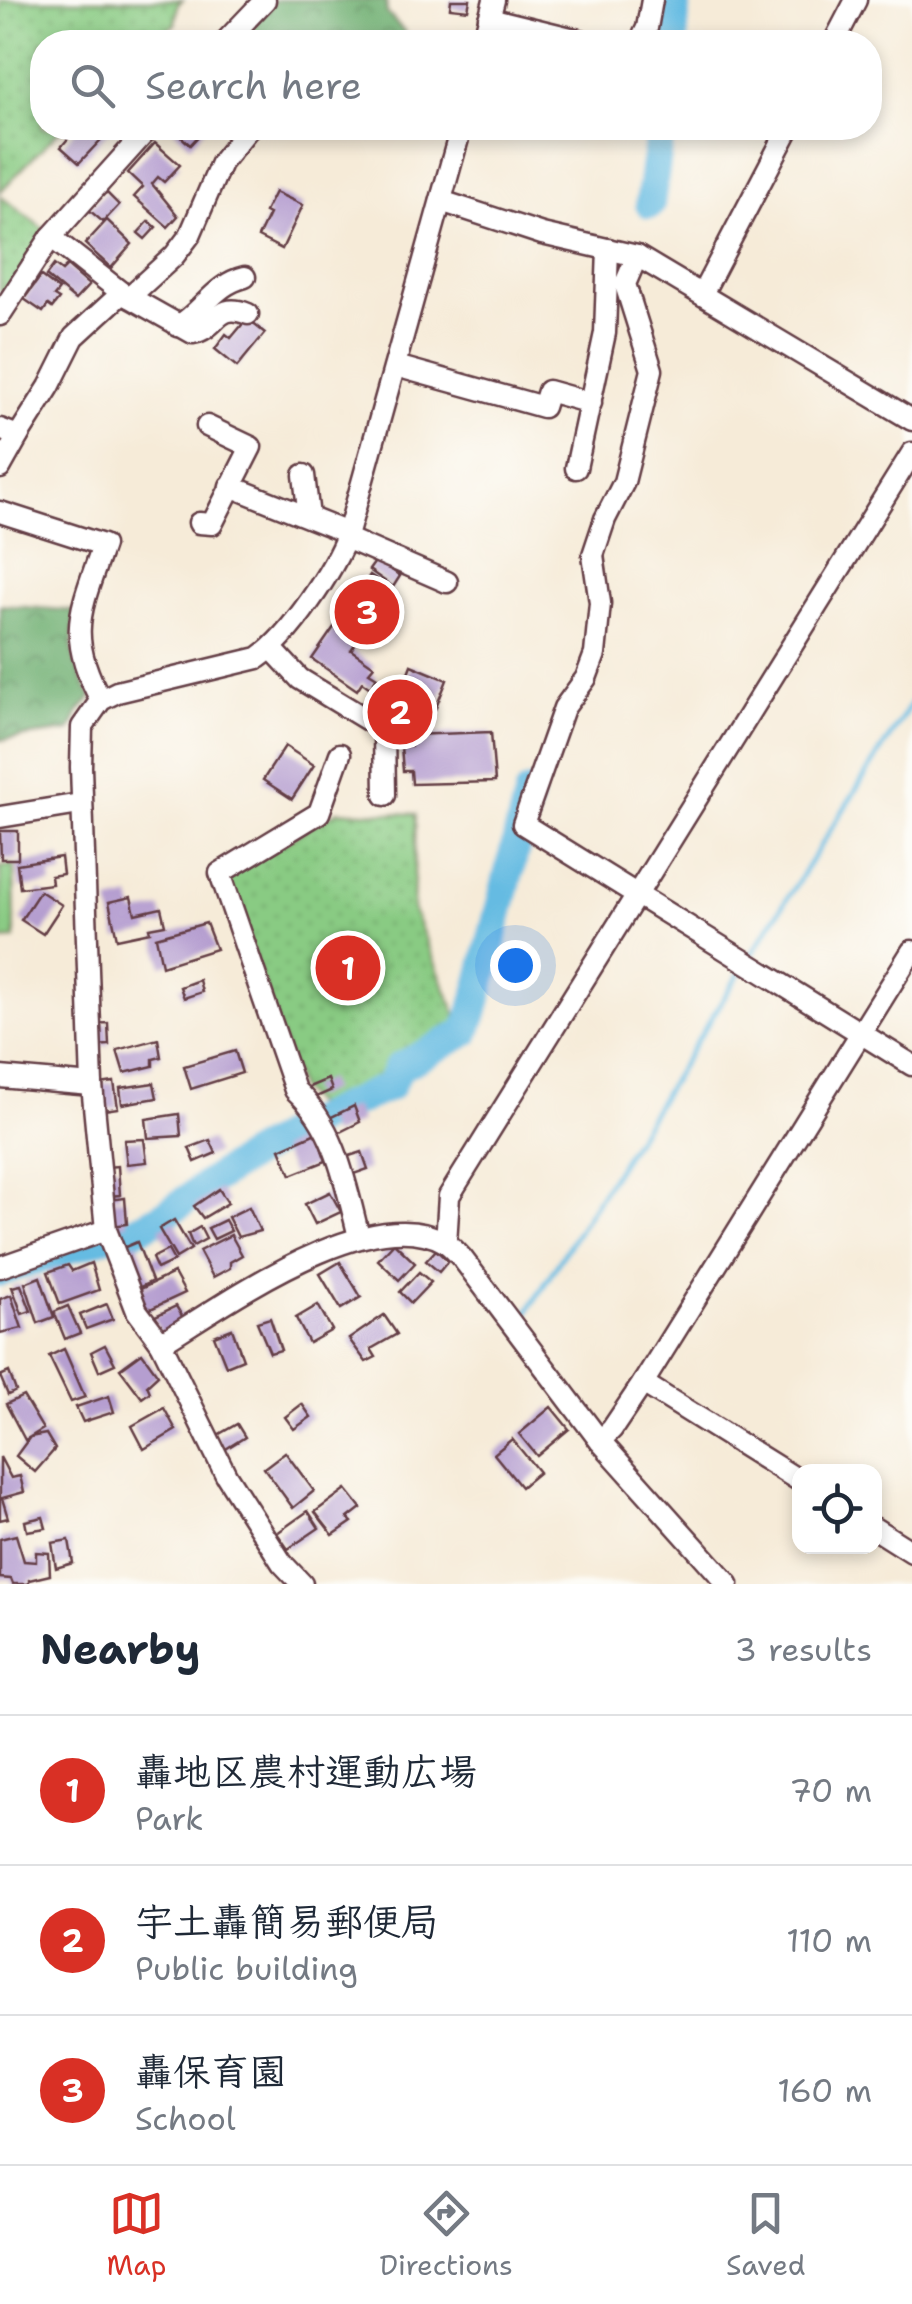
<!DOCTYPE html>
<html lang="en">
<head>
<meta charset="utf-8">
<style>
	body { margin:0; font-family:"Shantell Sans","Klee One",sans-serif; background:#f6f6f7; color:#1f2937 }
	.controls { position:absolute; right:30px; bottom:30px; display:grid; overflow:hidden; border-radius:20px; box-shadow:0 5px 15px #0003 }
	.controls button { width:90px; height:90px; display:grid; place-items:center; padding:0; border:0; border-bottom:2px solid #e0e1e3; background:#fff; color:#1f2937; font:50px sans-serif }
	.you { position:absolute; left:515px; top:965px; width:35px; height:35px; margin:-25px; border:8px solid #fff; border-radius:50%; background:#1a73e8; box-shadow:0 0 0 15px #1a73e833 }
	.badge { display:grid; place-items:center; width:65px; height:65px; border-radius:50%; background:#d93025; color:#fff; font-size:32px; font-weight:700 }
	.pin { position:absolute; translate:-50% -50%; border:5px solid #fff; box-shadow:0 2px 10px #0006 }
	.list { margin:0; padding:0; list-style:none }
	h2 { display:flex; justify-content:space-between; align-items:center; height:130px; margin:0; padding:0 40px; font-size:42px }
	h2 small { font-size:32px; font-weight:400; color:#747a83 }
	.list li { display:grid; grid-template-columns:65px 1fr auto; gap:30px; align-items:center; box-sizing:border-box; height:150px; padding:0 40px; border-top:2px solid #e0e1e3 }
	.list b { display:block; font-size:38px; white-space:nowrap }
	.list p { margin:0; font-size:32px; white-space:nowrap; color:#747a83 }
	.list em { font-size:32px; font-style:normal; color:#747a83 }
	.icon { flex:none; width:55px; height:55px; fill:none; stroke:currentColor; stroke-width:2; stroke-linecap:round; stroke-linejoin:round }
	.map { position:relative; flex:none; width:912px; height:1584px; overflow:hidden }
	.search { position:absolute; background:#fff; box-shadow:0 5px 15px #0003; left:30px; right:30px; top:30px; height:110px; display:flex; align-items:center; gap:25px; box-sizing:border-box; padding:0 35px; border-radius:40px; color:#747a83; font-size:38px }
	.sheet { height:580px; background:#fff }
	nav { display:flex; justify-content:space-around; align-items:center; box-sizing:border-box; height:140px; border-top:2px solid #e0e1e3; background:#fff; font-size:28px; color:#747a83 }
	nav a { display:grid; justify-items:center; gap:5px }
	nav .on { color:#d93025 }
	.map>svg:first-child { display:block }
	.grass { fill:#89cb83; stroke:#6a7557; stroke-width:2.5 }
	.forest { fill:url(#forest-crowns); stroke:#5c674e; stroke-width:2.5 }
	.park { fill:url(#park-dots); stroke:#6a7557; stroke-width:2.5 }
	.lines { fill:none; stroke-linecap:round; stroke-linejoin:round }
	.stream { stroke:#65bbe2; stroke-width:5 }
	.canal { stroke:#65bbe2; stroke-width:18 }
	.river { stroke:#65bbe2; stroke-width:30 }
	.building { fill:#b59ed0 }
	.minor-casing { stroke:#643e45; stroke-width:25 }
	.minor { stroke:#fff; stroke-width:20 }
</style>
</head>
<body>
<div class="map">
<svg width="912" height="1584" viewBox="0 0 912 1584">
	<defs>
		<pattern id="forest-crowns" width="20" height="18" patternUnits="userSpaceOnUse" patternTransform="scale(2.5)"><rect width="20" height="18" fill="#6eaf71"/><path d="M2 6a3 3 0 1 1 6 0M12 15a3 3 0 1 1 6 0" fill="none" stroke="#5c8e5d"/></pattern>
		<pattern id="park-dots" width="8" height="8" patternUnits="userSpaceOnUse" patternTransform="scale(2.5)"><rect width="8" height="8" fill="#89cb83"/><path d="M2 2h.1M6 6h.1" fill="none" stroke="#78ae71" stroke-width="1.8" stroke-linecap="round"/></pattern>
	</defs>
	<rect width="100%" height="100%" fill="#fdfcf7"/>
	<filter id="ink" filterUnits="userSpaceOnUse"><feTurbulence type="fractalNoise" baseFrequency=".01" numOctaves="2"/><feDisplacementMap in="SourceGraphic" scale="20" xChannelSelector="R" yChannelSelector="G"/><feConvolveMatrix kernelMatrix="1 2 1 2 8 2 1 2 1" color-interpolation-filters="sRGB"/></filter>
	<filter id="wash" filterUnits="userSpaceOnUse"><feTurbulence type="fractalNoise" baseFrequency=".0048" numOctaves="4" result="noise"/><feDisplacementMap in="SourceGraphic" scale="40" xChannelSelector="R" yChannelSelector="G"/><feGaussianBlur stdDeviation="2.25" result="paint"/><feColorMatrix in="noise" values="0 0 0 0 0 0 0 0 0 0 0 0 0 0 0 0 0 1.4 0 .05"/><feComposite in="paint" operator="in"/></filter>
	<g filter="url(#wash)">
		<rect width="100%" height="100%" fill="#f6ebd8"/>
		<!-- grass -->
		<path class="grass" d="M 14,865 L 15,939 L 0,940 L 0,867 Z"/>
		<!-- forest -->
		<g class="forest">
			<path d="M 275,0 L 386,0 L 387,13 L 405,32 L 401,42 L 239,42 Z"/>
			<path d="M 0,605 L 75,611 C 70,652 71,663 92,697 L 79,712 L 70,731 L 0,740 Z"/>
		</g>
		<!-- park -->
		<g class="park">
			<path d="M 0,0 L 183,0 L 178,4 L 175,24 L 153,42 L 42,42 L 42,128 L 62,128 L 0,192 Z"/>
			<path d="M 0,196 L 49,233 L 7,293 L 0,289 Z"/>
			<path d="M 338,811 L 416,814 L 413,909 L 461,1026 L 385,1070 L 388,1081 L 320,1112 L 299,1089 L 227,876 Z"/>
		</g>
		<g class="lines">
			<!-- stream -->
			<g class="stream">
				<path d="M 748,960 L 912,702"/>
				<path d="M 526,1314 L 742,969"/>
			</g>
			<!-- canal -->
			<path class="canal" d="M 0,1278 L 105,1243"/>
			<!-- river -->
			<g class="river">
				<path d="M 673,42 L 676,0"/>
				<path d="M 650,204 L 661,128"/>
				<path d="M 119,1235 C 159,1225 190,1195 225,1172 C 277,1138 333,1111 390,1086 L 398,1068 L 466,1032 L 474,1010 L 529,793"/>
			</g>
		</g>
		<g id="blocks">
			<!-- building -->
			<g class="building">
				<path d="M 451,0 L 470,0 L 468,10 L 450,8 Z"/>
				<path d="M 77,128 L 112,128 L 79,163 L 61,147 Z"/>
				<path d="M 175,128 L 206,128 L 190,145 L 173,129 Z"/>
				<path d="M 155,143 L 180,165 L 164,182 L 158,177 L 152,184 L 178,216 L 168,227 L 134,197 L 143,187 L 128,173 Z"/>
				<path d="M 106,192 L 119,205 L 103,222 L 89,210 Z"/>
				<path d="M 275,192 L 303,205 L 282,249 L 258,237 L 269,214 L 265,212 Z"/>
				<path d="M 107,220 L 132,244 L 111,268 L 85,244 Z"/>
				<path d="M 149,221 L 156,227 L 145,239 L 138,233 Z"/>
				<path d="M 54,265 L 62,271 L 67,266 L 89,285 L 75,300 L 46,276 Z"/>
				<path d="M 41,276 L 59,290 L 54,296 L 59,299 L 52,308 L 48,305 L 43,312 L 24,299 Z"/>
				<path d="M 247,319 L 265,333 L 237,367 L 215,349 L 226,334 L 231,338 Z"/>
				<path d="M 377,559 L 400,576 L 393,587 L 369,570 Z"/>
				<path d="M 370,575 L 392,590 L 351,650 L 374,666 L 369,672 L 377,677 L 370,688 L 362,682 L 357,690 L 312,659 Z"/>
				<path d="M 411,665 L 447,680 L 433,715 L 421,710 L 425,700 L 401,691 Z"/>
				<path d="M 397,696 L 411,701 L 402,725 L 388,720 Z"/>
				<path d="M 491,732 L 495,782 L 412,784 L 411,771 L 403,771 L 401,746 L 411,746 L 411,735 Z"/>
				<path d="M 285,746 L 314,765 L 292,799 L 263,780 Z"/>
				<path d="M 0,831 L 18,831 L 18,859 L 1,859 Z"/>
				<path d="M 61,857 L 63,874 L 51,876 L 52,884 L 20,888 L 17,864 Z"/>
				<path d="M 40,891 L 62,905 L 43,934 L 21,920 Z"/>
				<path d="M 131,897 L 135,914 L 161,908 L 165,925 L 149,928 L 150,932 L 117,939 L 109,902 Z"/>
				<path d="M 206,923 L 216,949 L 162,966 L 156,937 Z"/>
				<path d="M 199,980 L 202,992 L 184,998 L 180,987 Z"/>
				<path d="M 108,1023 L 109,1045 L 93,1046 L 92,1024 Z"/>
				<path d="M 158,1039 L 161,1057 L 153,1059 L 153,1066 L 124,1073 L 117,1050 Z"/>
				<path d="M 235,1051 L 242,1073 L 191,1089 L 184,1066 Z"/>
				<path d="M 328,1079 L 332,1090 L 314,1098 L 309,1087 Z"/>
				<path d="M 114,1082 L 118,1108 L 104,1110 L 100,1084 Z"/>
				<path d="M 154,1083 L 157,1098 L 122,1104 L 120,1088 Z"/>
				<path d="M 354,1106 L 360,1122 L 332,1136 L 325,1120 Z"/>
				<path d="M 179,1114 L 181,1136 L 148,1138 L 146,1119 Z"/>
				<path d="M 316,1133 L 326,1161 L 291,1175 L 280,1149 Z"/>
				<path d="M 144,1139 L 147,1162 L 127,1164 L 124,1140 Z"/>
				<path d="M 210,1140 L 216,1153 L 195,1162 L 189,1148 Z"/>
				<path d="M 362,1152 L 368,1169 L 351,1175 L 346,1157 Z"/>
				<path d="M 118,1166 L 120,1195 L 108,1196 L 106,1167 Z"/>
				<path d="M 219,1189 L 228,1203 L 203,1218 L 194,1206 Z"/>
				<path d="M 330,1192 L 341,1212 L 315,1224 L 305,1204 Z"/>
				<path d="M 125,1198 L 127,1224 L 111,1226 L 109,1200 Z"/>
				<path d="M 249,1207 L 260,1231 L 238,1237 L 228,1217 Z"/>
				<path d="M 174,1220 L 191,1249 L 176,1258 L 159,1229 Z"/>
				<path d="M 225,1220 L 231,1231 L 214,1239 L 208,1228 Z"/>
				<path d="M 200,1227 L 206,1239 L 193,1246 L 188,1234 Z"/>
				<path d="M 231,1235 L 242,1255 L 230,1262 L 230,1268 L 213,1277 L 199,1251 Z"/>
				<path d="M 137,1242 L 152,1281 L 132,1291 L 118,1250 Z"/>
				<path d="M 394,1243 L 415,1263 L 399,1280 L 378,1260 Z"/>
				<path d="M 168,1250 L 174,1261 L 157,1269 L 152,1258 Z"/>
				<path d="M 436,1250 L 448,1261 L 439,1272 L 426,1261 Z"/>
				<path d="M 340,1262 L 361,1297 L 341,1309 L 320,1274 Z"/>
				<path d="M 91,1263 L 99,1290 L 60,1304 L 48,1272 L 68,1265 L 72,1271 Z"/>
				<path d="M 419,1272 L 431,1282 L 411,1303 L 400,1292 Z"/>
				<path d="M 174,1273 L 185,1293 L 144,1312 L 134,1292 Z"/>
				<path d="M 40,1277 L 54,1317 L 38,1323 L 25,1283 Z"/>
				<path d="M 21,1285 L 31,1311 L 22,1314 L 12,1287 Z"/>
				<path d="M 11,1295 L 22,1328 L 0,1333 L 0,1299 Z"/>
				<path d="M 107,1304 L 113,1319 L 86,1329 L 80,1315 Z"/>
				<path d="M 318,1305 L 332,1330 L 309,1343 L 296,1318 Z"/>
				<path d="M 68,1306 L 80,1333 L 65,1339 L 54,1312 Z"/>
				<path d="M 176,1306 L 185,1321 L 161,1334 L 153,1317 Z"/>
				<path d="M 384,1315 L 397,1334 L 371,1349 L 376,1357 L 366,1362 L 349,1339 Z"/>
				<path d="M 270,1318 L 281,1350 L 270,1353 L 257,1322 Z"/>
				<path d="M 232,1329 L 243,1359 L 226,1366 L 214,1336 Z"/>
				<path d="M 105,1345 L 115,1364 L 99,1371 L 91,1352 Z"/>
				<path d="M 64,1349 L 85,1397 L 71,1402 L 49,1356 Z"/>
				<path d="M 142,1353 L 158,1375 L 147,1385 L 150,1392 L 142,1398 L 120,1369 Z"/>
				<path d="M 9,1372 L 16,1391 L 8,1395 L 0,1376 Z"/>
				<path d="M 23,1396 L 43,1429 L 30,1437 L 46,1434 L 55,1449 L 35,1472 L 16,1456 L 30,1437 L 25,1440 L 6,1404 Z"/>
				<path d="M 109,1396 L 114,1412 L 83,1422 L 76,1407 Z"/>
				<path d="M 302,1404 L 311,1417 L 294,1429 L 285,1417 Z"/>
				<path d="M 551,1407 L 569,1429 L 537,1456 L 519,1434 Z"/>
				<path d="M 164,1408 L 176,1430 L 144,1449 L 132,1426 Z"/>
				<path d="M 237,1424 L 245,1437 L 224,1450 L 216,1436 Z"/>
				<path d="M 512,1439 L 539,1472 L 521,1487 L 494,1454 Z"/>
				<path d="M 285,1452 L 314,1491 L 293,1508 L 264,1468 Z"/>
				<path d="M 0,1457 L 11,1478 L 20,1476 L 24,1492 L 2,1498 L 8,1518 L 0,1520 Z"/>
				<path d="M 346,1489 L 361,1508 L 348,1518 L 352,1522 L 333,1535 L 315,1512 Z"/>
				<path d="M 308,1511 L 319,1528 L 288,1549 L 277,1533 Z"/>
				<path d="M 43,1517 L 46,1528 L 27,1531 L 25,1521 Z"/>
				<path d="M 16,1535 L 24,1561 L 36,1562 L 36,1552 L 49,1553 L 50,1575 L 29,1580 L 29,1584 L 13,1584 L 11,1579 L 0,1578 L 0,1539 Z"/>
				<path d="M 69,1540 L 73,1563 L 56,1568 L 52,1543 Z"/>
			</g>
		</g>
	</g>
	<g filter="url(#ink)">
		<use href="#blocks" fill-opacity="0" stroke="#643e45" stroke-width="2.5"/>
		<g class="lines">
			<!-- minor casing -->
			<g class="minor-casing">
				<g id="minor">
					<path d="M 489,18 L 587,42"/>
					<path d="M 225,42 L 265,0"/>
					<path d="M 483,42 L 494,0"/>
					<path d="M 640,42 L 647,28 L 652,0"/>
					<path d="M 834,42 L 856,0"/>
					<path d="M 441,201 L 542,234 L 637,256 L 912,420"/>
					<path d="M 637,256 L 625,284 L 652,370 L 624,482 L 605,519 L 593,555 L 600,603 L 595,654 L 586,678 L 564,708 L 523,824 L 912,1065"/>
					<path d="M 122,293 L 193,333 C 219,328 216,301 248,314"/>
					<path d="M 702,294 L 789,128"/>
					<path d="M 129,297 L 174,256 L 190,235 L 221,163 L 249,128"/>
					<path d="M 0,315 L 51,237 L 149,128"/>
					<path d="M 178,326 C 204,310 215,284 245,277"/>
					<path d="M 396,366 L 543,407 L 548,391 L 591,403"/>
					<path d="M 0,429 L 18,436 L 0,468"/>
					<path d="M 18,436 L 49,387 L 74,337 L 122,293 L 51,237"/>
					<path d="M 576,468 L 605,333 L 608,249"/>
					<path d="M 304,475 L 309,517"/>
					<path d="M 230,486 L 348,533"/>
					<path d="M 0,512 L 103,545 C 81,610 65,635 101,700"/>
					<path d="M 199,523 L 212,524 L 251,447 L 207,426"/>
					<path d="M 346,538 L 447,582"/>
					<path d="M 272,649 L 300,679 L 384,730 L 385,795"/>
					<path d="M 340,754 L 319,813 L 220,873 L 295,1090 C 336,1127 346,1185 359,1237"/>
					<path d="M 0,817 L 80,804"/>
					<path d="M 0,1077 L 92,1085"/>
					<path d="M 446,1243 L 449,1196 L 912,453"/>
					<path d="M 0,1267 L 106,1230"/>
					<path d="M 161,1343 C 225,1304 369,1199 445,1242 C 451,1246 457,1253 462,1258 L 600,1441 L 728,1584"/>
					<path d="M 643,1383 L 800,1481"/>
					<path d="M 600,1441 L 612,1429 L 643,1383 L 912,951"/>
					<path d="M 874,1528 L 912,1552"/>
					<path d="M 302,1584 L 282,1563 L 226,1475 L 161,1343 L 137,1311 L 106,1230 L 92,1085 L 81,767 L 82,727 L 101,700 L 117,692 L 258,658 C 290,636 334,570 348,533 L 461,128"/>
				</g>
			</g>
			<!-- minor -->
			<use href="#minor" class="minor"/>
		</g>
	</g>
</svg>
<div class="controls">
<button><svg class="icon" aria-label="locate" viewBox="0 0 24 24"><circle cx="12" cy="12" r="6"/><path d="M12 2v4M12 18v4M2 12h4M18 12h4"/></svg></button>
</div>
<div class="you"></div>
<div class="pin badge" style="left:348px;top:968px">1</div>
<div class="pin badge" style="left:400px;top:712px">2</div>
<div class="pin badge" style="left:367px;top:612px">3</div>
<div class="search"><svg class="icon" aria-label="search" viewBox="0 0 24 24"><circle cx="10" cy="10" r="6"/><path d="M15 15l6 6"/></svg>Search here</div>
</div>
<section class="sheet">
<h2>Nearby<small>3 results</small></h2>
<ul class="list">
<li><span class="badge">1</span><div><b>轟地区農村運動広場</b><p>Park</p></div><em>70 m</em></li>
<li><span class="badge">2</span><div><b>宇土轟簡易郵便局</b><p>Public building</p></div><em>110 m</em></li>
<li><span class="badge">3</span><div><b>轟保育園</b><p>School</p></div><em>160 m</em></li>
</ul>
</section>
<nav>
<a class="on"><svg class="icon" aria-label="map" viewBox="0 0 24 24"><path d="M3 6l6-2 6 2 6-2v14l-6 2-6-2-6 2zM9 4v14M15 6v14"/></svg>Map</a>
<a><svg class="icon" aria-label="directions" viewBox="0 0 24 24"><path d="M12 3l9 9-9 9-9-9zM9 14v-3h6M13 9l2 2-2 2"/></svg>Directions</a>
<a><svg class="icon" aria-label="saved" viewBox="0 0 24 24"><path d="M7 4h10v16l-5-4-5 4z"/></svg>Saved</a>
</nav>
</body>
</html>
